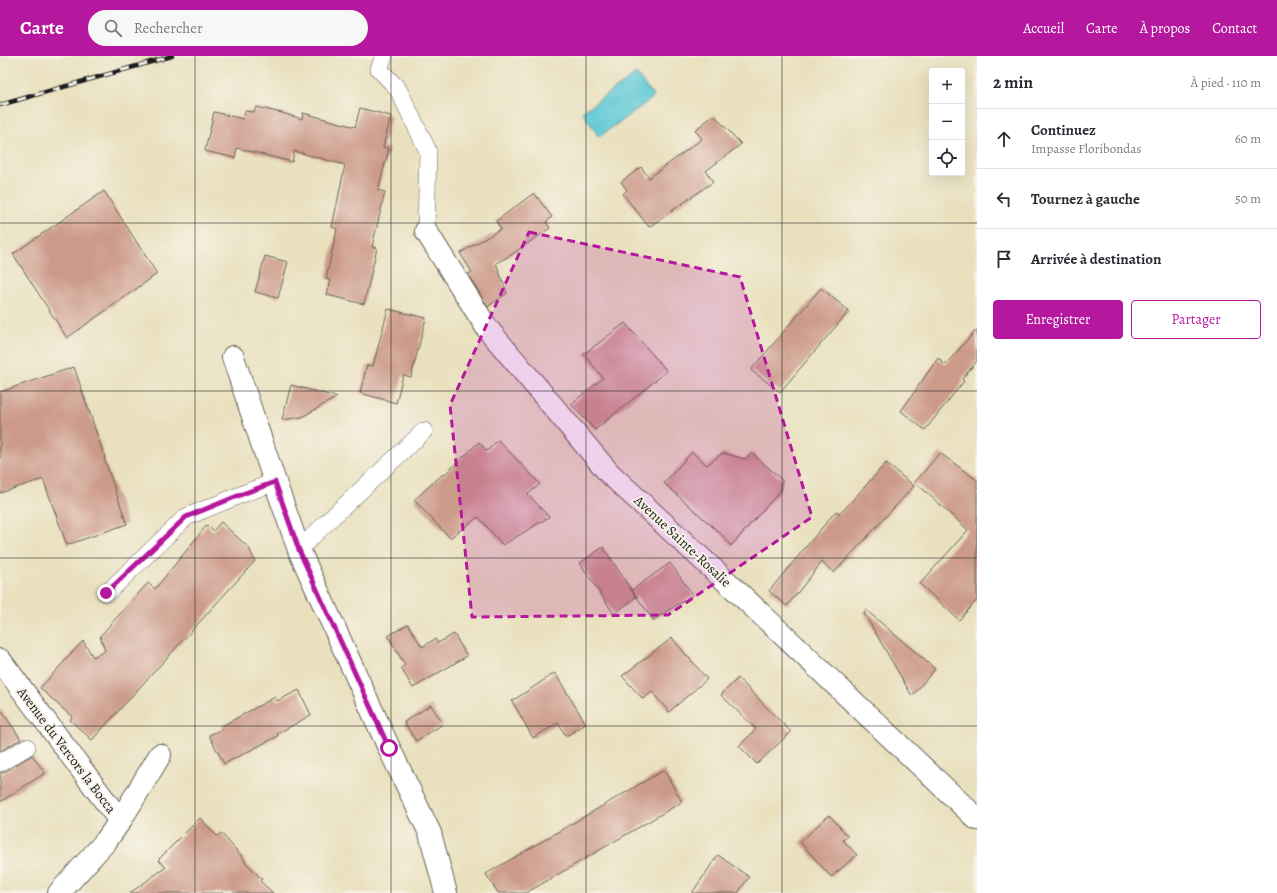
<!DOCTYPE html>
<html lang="fr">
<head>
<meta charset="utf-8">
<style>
	body { margin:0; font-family:Alegreya,serif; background:#f7f7f7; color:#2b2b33 }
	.controls { position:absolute; right:12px; top:12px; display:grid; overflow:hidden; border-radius:4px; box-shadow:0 4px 16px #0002 }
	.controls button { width:36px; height:36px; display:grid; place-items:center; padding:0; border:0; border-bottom:1px solid #e1e1e2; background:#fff; color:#2b2b33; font:20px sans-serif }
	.stop { position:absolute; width:12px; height:12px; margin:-9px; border:3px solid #b5179e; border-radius:50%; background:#fff }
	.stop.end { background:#b5179e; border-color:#fff; box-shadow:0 1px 4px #0008 }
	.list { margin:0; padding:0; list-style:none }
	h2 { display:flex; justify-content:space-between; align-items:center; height:52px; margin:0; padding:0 16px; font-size:17px }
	h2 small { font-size:13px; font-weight:400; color:#7c7c81 }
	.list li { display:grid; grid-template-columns:26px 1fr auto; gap:12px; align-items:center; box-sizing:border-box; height:60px; padding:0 16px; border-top:1px solid #e1e1e2 }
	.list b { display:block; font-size:15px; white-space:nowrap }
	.list p { margin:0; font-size:13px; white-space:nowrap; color:#7c7c81 }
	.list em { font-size:13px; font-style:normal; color:#7c7c81 }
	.actions { display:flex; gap:8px; padding:12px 16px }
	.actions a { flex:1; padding:9px 0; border:1px solid #b5179e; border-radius:4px; text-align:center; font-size:14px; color:#b5179e }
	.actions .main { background:#b5179e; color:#fff }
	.icon { flex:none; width:22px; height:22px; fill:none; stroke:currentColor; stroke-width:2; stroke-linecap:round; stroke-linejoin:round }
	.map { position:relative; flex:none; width:977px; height:837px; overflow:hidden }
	header { display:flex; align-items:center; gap:24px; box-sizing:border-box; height:56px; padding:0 20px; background:#b5179e; color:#fff }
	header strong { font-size:19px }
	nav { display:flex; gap:22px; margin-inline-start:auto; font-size:14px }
	.search { width:280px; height:36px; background:#f7f7f7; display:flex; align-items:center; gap:10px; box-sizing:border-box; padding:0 14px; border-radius:22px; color:#7c7c81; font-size:15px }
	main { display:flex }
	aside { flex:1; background:#fff }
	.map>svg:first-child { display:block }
	.water { fill:#5cc8d5; stroke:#3c7278 }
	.building { fill:#cc9a89 }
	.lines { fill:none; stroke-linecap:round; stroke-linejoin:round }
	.lane-casing { stroke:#646154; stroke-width:18 }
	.street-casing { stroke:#646154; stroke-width:24 }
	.lane { stroke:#fff; stroke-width:17 }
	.street { stroke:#fff; stroke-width:22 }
	.rail-casing { stroke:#1c1c1c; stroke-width:4.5 }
	.rail { stroke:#f7f3e8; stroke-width:3; stroke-dasharray:9; stroke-linecap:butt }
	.route { stroke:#b5179e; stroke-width:5 }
	.marked { fill:#b5179e; fill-opacity:0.2; stroke:#b5179e; stroke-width:3; stroke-dasharray:8 5; stroke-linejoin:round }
	.grid { fill:none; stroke:#1c1c1c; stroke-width:1; stroke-opacity:0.55 }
	.labels { text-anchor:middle; stroke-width:4; stroke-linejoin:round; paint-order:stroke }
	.street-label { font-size:14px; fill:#1c1c1c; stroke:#f7f3e8 }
</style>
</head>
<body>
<header>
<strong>Carte</strong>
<div class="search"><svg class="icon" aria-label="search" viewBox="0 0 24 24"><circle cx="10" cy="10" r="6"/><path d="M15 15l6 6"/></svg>Rechercher</div>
<nav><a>Accueil</a><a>Carte</a><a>À propos</a><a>Contact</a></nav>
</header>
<main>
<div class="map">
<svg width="977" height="837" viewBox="0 0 977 837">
	<rect width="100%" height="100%" fill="#f7f3e8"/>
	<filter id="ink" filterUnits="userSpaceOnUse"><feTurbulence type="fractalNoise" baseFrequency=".025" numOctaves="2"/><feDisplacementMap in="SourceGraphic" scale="8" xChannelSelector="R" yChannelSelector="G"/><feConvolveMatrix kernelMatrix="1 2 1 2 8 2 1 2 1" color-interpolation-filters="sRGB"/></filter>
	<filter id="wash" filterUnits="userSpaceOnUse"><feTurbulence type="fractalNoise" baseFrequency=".012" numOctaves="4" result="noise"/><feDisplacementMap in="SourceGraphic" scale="16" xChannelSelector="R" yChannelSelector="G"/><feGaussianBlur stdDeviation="0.9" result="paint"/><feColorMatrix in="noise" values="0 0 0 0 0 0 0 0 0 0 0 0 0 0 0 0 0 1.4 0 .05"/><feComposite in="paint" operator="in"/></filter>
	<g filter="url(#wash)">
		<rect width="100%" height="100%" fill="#e9e0bd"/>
		<!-- water -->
		<path class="water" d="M 636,18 L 654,41 L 599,81 L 582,56 Z"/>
		<g id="blocks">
			<!-- building -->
			<g class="building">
				<path d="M 256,51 L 282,57 L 302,63 L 303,57 L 355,71 L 360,52 L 391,60 L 383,91 L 389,93 L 378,134 L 385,136 L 372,191 L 377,192 L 364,248 L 327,239 L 331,224 L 326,223 L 337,173 L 332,171 L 345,109 L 294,95 L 292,106 L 237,92 L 235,102 L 205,95 L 214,56 L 243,63 L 245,55 L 254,56 Z"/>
				<path d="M 714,59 L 741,88 L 706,115 L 713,126 L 649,171 L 623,138 L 627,134 L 621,126 L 641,111 L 649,122 L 702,83 L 695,74 Z"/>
				<path d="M 104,135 L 157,218 L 67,282 L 13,198 Z"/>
				<path d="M 534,137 L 552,161 L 546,166 L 550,172 L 511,199 L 496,207 L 507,237 L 488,251 L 468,218 L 472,216 L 460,197 L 501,173 L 496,165 Z"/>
				<path d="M 265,200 L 288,206 L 278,242 L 255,236 Z"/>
				<path d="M 821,232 L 849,255 L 780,336 L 751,314 Z"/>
				<path d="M 388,253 L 426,262 L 411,321 L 403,319 L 396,347 L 360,337 L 367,309 L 373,310 Z"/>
				<path d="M 625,267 L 667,315 L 595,374 L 571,348 L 603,322 L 584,298 Z"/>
				<path d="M 977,273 L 977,305 L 962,323 L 964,325 L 925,374 L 901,355 L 938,302 L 945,309 Z"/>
				<path d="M 74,311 L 105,402 L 104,402 L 127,468 L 67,489 L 43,423 L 0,437 L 0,336 Z"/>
				<path d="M 291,329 L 337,341 L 302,361 L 282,364 Z"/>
				<path d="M 498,384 L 540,428 L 528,438 L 549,461 L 503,489 L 478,461 L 450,482 L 414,444 L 443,418 L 444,419 L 479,386 L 487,395 Z"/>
				<path d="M 692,396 L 707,409 L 723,397 L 745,403 L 752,397 L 782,424 L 781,434 L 731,490 L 723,480 L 664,427 Z"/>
				<path d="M 940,397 L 977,424 L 977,544 L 959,564 L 920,528 L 968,474 L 915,426 Z"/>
				<path d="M 886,407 L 914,430 L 834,517 L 822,506 L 787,550 L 769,535 L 836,455 L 840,458 Z"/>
				<path d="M 221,466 L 249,492 L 255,505 L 92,684 L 70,664 L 72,661 L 40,632 L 83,585 L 93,601 L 105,595 L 100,580 L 148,527 L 155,533 L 207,469 L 213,475 Z"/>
				<path d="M 603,491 L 636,541 L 614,558 L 580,507 Z"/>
				<path d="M 670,507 L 693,539 L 653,564 L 632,534 Z"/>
				<path d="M 866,554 L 935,613 L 912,640 L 864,557 Z"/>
				<path d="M 408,568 L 422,591 L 435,583 L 438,587 L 454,578 L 467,600 L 413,632 L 401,612 L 405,609 L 388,580 Z"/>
				<path d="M 672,582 L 707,623 L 669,656 L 652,636 L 643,643 L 622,620 Z"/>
				<path d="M 555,617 L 586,668 L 566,680 L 558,667 L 533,682 L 512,645 Z"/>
				<path d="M 738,622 L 791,676 L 757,708 L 739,690 L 756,673 L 721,639 Z"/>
				<path d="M 299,634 L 311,659 L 277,678 L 278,680 L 224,708 L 209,679 L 223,673 L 222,670 L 275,641 L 277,645 Z"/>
				<path d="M 431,649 L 443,668 L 416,685 L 404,666 Z"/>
				<path d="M 0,652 L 21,683 L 0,695 Z"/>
				<path d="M 32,699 L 45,717 L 0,746 L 0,717 L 5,716 Z"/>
				<path d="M 664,714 L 682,746 L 526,837 L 498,837 L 486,818 Z"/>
				<path d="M 829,759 L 848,780 L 843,784 L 857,799 L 831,821 L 800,786 Z"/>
				<path d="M 200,762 L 217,780 L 221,777 L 245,804 L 244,805 L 262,823 L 260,825 L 273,837 L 130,837 L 166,811 L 158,804 Z"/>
				<path d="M 718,799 L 749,821 L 738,837 L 692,837 Z"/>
			</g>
		</g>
	</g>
	<g filter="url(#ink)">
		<use href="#blocks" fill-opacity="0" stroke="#646154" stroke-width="1"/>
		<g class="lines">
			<!-- lane casing -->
			<g class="lane-casing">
				<g id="lane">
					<path d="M 384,0 L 379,13 L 398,33 L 428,95 L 426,175"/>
					<path d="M 299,494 L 325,468 L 424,375"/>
					<path d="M 107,537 L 186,461 L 245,437 L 275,426"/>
					<path d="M 0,707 L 27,691"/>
				</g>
			</g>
			<!-- street casing -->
			<g class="street-casing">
				<g id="street">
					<path d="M 426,175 L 487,272 L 609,417 L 741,539 L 977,763"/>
					<path d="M 233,301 L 275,426 L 299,494 L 389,692 L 430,777 L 446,837"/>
					<path d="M 0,604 L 120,765"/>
					<path d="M 59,837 L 106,785 L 120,765 L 160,699"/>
				</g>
			</g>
			<!-- lane -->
			<use href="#lane" class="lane"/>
			<!-- street -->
			<use href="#street" class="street"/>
			<!-- rail casing -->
			<g class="rail-casing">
				<path id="rail" d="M 0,49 L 172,0"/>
			</g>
			<!-- rail -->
			<use href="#rail" class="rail"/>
		</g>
	</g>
	<g class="lines" filter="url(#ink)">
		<!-- route -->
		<path class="route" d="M 106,537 L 186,461 L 245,437 L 275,426 L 299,494 L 389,692"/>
	</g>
	<!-- marked area -->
	<path class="marked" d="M 529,176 L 740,221 L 812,461 L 668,559 L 472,561 L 450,349 Z"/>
	<!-- grid -->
	<path class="grid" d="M 195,0 L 195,837M 391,0 L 391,837M 586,0 L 586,837M 782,0 L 782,837M 0,167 L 977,167M 0,335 L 977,335M 0,502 L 977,502M 0,670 L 977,670"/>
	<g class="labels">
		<!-- street labels -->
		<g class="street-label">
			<text transform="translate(683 485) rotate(43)" y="5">Avenue Sainte-Rosalie</text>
			<text transform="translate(67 694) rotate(53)" y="5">Avenue du Vercors la Bocca</text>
		</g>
	</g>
</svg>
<div class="controls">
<button>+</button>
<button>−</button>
<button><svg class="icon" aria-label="locate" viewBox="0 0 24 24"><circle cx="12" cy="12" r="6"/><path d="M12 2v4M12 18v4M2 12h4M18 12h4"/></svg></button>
</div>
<div class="stop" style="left:389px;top:692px"></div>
<div class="stop end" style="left:106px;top:537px"></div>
</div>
<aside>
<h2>2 min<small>À pied · 110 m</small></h2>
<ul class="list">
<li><svg class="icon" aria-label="ahead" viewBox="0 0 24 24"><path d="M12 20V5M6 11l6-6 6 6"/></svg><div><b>Continuez</b><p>Impasse Floribondas</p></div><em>60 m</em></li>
<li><svg class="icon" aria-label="left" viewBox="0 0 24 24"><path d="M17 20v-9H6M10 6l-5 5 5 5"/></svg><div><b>Tournez à gauche</b></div><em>50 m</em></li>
<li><svg class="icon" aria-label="arrive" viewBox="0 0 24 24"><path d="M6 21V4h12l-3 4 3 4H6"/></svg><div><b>Arrivée à destination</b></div></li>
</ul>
<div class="actions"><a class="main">Enregistrer</a><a>Partager</a></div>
</aside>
</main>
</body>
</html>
